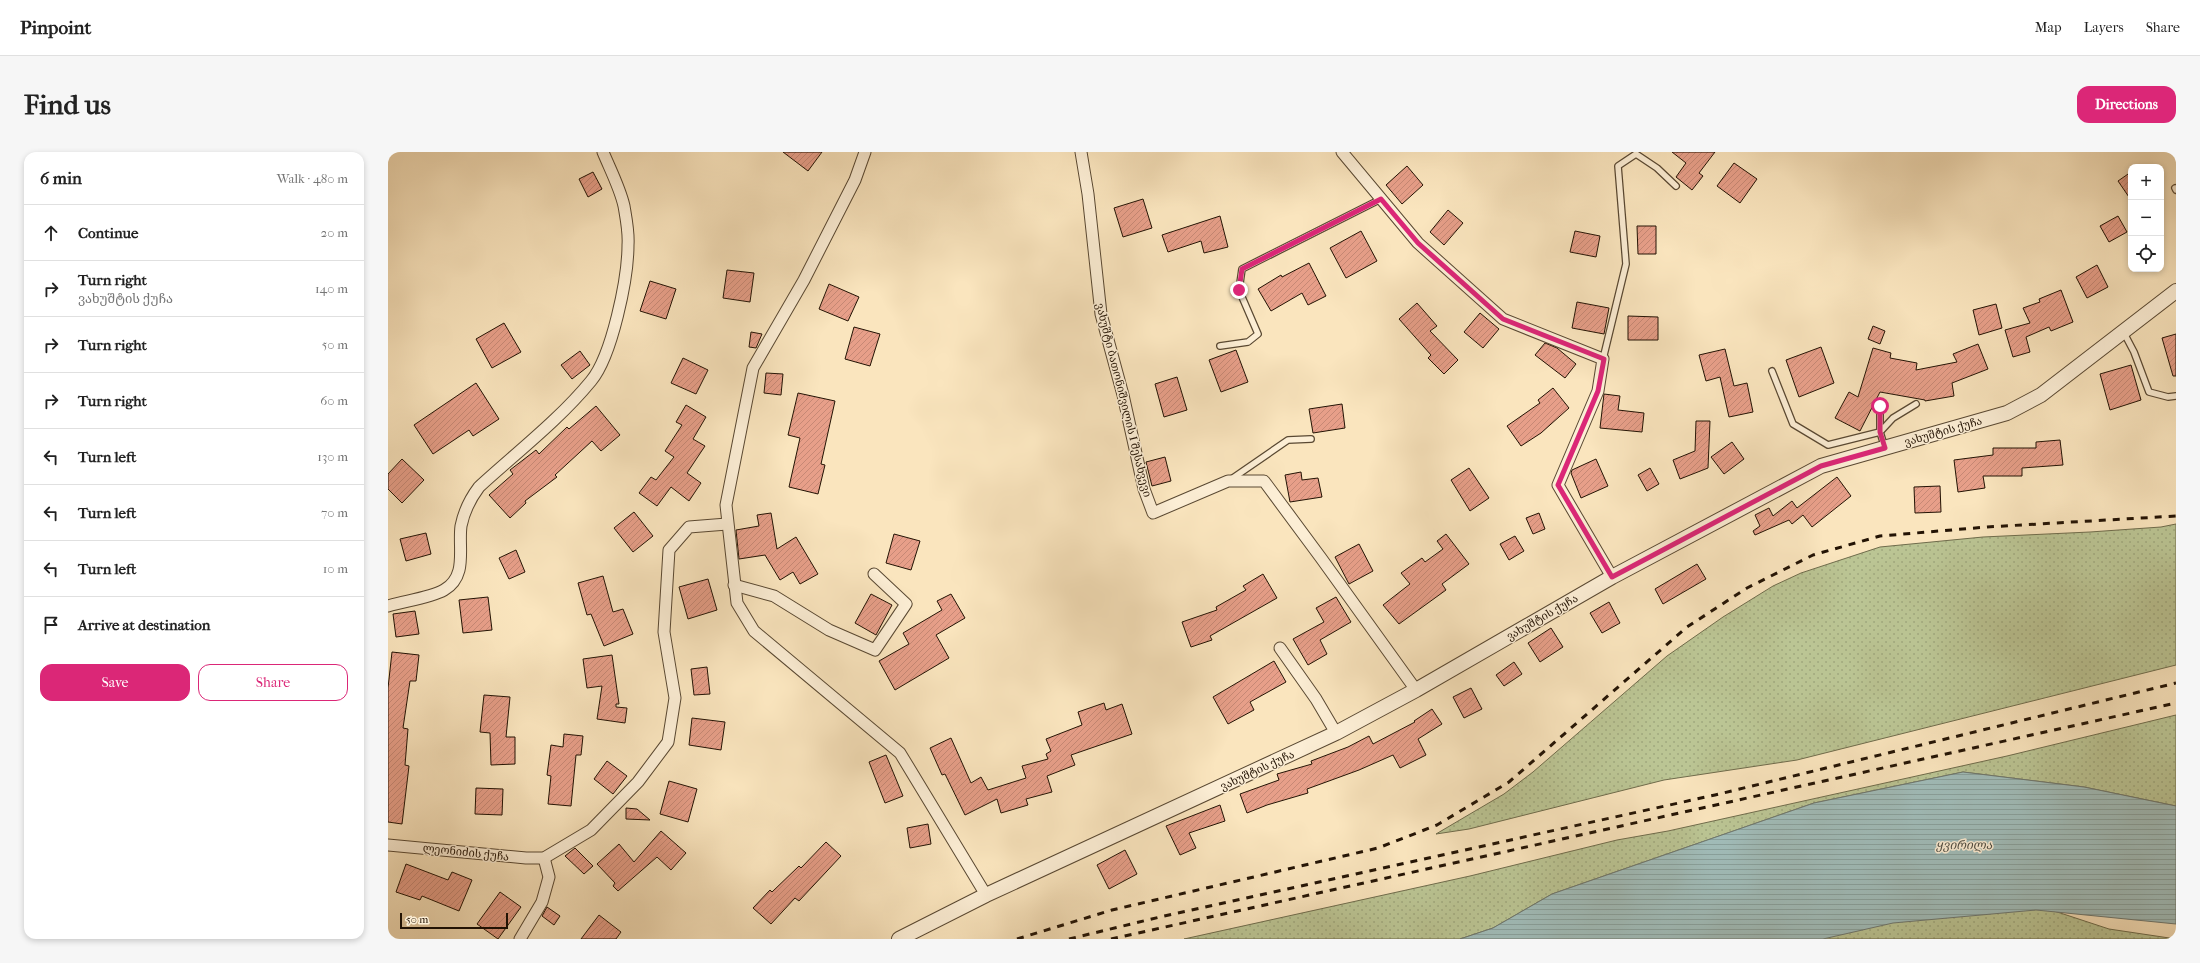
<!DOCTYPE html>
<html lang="en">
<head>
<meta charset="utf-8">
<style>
	body { margin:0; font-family:"IM FELL French Canon","Noto Serif Georgian",serif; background:#f6f6f6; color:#222 }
	.controls { position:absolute; right:12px; top:12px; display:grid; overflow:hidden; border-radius:8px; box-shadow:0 2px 6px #0003 }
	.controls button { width:36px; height:36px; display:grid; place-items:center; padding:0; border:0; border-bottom:1px solid #e0e0e0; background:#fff; color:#222; font:20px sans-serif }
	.scale { position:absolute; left:12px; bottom:10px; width:108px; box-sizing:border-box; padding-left:4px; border:2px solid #231304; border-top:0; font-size:11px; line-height:14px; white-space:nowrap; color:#231304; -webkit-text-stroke:3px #fceed5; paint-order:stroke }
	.stop { position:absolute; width:12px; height:12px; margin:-9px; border:3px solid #db2777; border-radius:50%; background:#fff }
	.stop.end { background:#db2777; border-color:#fff; box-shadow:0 1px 4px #0008 }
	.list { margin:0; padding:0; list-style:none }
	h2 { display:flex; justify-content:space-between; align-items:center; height:52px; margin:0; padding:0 16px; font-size:17px }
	h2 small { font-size:13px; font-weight:400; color:#767676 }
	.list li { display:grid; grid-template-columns:26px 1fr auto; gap:12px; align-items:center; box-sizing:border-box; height:56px; padding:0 16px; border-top:1px solid #e0e0e0 }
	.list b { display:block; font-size:15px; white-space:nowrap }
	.list p { margin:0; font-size:13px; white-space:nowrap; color:#767676 }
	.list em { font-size:13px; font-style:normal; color:#767676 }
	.actions { display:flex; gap:8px; padding:12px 16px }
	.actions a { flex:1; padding:9px 0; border:1px solid #db2777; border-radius:12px; text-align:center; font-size:14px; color:#db2777 }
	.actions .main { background:#db2777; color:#fff }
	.icon { flex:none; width:22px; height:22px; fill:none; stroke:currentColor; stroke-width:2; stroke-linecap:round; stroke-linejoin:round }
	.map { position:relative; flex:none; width:1788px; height:787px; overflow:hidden; border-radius:12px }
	header { display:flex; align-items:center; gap:24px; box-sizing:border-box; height:56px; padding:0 20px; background:#fff; border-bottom:1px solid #e0e0e0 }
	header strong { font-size:19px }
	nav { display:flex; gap:22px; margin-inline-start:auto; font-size:14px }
	.intro { display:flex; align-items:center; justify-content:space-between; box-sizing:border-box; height:96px; padding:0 24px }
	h1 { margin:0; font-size:28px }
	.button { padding:10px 18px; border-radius:12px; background:#db2777; color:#fff; font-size:14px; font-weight:700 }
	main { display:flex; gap:24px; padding:0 24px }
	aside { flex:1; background:#fff; border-radius:12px; box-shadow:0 2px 6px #0003 }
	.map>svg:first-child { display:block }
	.grass { fill:url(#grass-dots); stroke:#6f6c4c }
	.water { fill:url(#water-rules); stroke:#6f7971 }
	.building { fill:url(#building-hatch); stroke:#231304 }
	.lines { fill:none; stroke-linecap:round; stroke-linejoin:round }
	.service-casing { stroke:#594832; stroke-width:8 }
	.minor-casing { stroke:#594832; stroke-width:13 }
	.tertiary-casing { stroke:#594832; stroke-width:16 }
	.service { stroke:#fceed5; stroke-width:5.5 }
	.minor { stroke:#fceed5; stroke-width:11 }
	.tertiary { stroke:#fceed5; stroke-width:14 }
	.rail { stroke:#231304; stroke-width:3; stroke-dasharray:7 7; stroke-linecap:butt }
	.route { stroke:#db2777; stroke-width:5 }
	.labels { text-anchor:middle; stroke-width:3; stroke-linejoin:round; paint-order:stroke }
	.street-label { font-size:11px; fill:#231304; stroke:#fceed5 }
	.water-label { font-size:12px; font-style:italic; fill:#4f4e44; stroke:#fceed5 }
</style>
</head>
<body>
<header>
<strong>Pinpoint</strong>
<nav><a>Map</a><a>Layers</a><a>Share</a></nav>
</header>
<div class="intro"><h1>Find us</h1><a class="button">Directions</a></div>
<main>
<aside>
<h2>6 min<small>Walk · 480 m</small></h2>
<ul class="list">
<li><svg class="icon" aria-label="ahead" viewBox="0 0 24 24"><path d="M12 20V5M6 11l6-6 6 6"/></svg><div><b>Continue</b></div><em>20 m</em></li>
<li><svg class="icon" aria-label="right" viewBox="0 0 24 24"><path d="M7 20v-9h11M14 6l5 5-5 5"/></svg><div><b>Turn right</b><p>ვახუშტის ქუჩა</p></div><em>140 m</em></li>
<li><svg class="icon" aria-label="right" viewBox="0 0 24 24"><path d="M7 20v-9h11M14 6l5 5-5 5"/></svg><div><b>Turn right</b></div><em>50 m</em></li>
<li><svg class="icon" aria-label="right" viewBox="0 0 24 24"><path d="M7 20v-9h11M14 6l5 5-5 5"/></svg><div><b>Turn right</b></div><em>60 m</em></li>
<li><svg class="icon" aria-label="left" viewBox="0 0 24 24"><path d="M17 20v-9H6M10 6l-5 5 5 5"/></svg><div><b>Turn left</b></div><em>130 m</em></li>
<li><svg class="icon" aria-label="left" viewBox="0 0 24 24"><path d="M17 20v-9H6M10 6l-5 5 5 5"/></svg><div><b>Turn left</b></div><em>70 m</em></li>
<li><svg class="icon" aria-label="left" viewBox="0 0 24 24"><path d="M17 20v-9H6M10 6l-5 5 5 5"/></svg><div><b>Turn left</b></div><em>10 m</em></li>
<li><svg class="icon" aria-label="arrive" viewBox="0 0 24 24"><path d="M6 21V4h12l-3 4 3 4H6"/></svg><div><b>Arrive at destination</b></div></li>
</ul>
<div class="actions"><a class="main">Save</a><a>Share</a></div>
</aside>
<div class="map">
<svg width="1788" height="787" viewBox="0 0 1788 787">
	<defs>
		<pattern id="grass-dots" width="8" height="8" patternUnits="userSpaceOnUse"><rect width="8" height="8" fill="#bbc594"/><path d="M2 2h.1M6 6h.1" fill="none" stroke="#a0a87e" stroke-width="1.8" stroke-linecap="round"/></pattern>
		<pattern id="water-rules" width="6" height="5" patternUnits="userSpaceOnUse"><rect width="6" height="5" fill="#a1bdba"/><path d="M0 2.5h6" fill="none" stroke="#8aa29e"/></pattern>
		<pattern id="building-hatch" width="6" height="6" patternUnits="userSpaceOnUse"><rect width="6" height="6" fill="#e79f89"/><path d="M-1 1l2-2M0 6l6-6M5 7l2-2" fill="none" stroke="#c68875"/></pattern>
	</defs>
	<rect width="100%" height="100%" fill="#fae5be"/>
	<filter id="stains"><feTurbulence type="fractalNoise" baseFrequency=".005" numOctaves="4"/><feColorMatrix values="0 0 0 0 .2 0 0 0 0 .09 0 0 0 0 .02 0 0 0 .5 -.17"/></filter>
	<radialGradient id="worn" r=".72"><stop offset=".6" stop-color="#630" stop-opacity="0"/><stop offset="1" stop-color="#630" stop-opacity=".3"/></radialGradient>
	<!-- grass -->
	<g class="grass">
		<path d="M 1788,372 L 1788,513 L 1409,608 L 1276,628 L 1081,677 L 1048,682 L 1116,642 L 1145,620 L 1279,504 L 1335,465 L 1385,434 L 1413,421 L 1492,395 L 1595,385 L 1702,380 L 1773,375 Z"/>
		<path d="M 1788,563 L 1788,654 L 1696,635 L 1575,620 L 1426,651 L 1164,742 L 1105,776 L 1072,787 L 796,787 L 1082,724 L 1229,688 L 1280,679 L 1619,604 Z"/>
		<path d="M 1648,753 L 1721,777 L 1788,787 L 1297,787 Z"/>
	</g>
	<!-- water -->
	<path class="water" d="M 1575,620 L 1696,635 L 1788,654 L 1788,772 L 1648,758 L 1505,771 L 1435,787 L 1072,787 L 1105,776 L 1164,742 L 1426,651 Z"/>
	<!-- building -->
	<g class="building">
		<path d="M 395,0 L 434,0 L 420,19 Z"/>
		<path d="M 1284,0 L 1327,0 L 1311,21 L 1315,24 L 1304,38 L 1288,25 L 1298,11 Z"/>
		<path d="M 1346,11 L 1369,27 L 1352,51 L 1329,34 Z"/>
		<path d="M 1019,14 L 1035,33 L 1014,52 L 998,33 Z"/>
		<path d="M 205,20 L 214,37 L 200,45 L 191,27 Z"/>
		<path d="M 1743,20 L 1743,48 L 1730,29 Z"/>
		<path d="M 755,47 L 764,76 L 735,85 L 726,56 Z"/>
		<path d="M 1060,58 L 1075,71 L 1056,93 L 1042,80 Z"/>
		<path d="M 832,64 L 840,95 L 816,101 L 813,89 L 780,100 L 774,83 Z"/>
		<path d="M 1730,64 L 1739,80 L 1721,90 L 1712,74 Z"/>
		<path d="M 1249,74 L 1268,74 L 1268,102 L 1250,102 Z"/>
		<path d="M 973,79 L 989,109 L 958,126 L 942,96 Z"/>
		<path d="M 1187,79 L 1212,84 L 1208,105 L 1182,100 Z"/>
		<path d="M 921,111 L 938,144 L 920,153 L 914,141 L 883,159 L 870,137 L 893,123 L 894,125 Z"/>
		<path d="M 1709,113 L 1720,135 L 1699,146 L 1688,125 Z"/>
		<path d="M 339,118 L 366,121 L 362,150 L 335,146 Z"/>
		<path d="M 262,129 L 288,137 L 278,167 L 252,159 Z"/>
		<path d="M 441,132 L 471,145 L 460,169 L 431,157 Z"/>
		<path d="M 1673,138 L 1685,170 L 1663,179 L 1661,175 L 1638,185 L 1642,200 L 1625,205 L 1617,178 L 1642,171 L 1635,156 L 1652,150 L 1651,147 Z"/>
		<path d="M 1189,150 L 1221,156 L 1216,182 L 1184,176 Z"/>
		<path d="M 1029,151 L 1049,174 L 1042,179 L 1070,208 L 1056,222 L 1040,206 L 1043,203 L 1011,167 Z"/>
		<path d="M 1608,152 L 1614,176 L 1591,183 L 1585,158 Z"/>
		<path d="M 1092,161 L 1111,177 L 1095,196 L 1076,180 Z"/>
		<path d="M 1240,164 L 1270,165 L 1270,188 L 1240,188 Z"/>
		<path d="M 116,171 L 133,200 L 104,216 L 88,187 Z"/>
		<path d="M 1485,174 L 1497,179 L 1492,192 L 1480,187 Z"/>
		<path d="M 466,175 L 492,182 L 482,214 L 457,207 Z"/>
		<path d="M 363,180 L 374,182 L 368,196 L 361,195 Z"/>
		<path d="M 1788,182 L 1788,224 L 1785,224 L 1774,186 Z"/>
		<path d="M 1157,191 L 1169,196 L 1188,212 L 1177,226 L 1147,203 Z"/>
		<path d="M 1590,192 L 1600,217 L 1564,231 L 1566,244 L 1537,249 L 1537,248 L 1492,240 L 1472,279 L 1447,266 L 1461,240 L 1470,245 L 1485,196 L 1503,201 L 1502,206 L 1529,211 L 1528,218 L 1569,210 L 1565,202 Z"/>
		<path d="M 1433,195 L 1446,231 L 1411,245 L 1398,208 Z"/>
		<path d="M 1337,197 L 1346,234 L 1359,231 L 1365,260 L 1341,265 L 1332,225 L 1318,229 L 1311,203 Z"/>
		<path d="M 848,198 L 860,230 L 833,240 L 821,208 Z"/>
		<path d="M 192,199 L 202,213 L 184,227 L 173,213 Z"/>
		<path d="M 295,206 L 320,218 L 308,242 L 283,231 Z"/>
		<path d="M 1743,213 L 1753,248 L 1722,258 L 1712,222 Z"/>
		<path d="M 378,221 L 395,222 L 393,243 L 376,241 Z"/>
		<path d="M 789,225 L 799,258 L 776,265 L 767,232 Z"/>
		<path d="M 88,231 L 111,267 L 85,284 L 81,278 L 45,302 L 26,273 Z"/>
		<path d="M 1165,236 L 1181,256 L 1153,281 L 1133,294 L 1119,274 L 1152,251 L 1150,248 Z"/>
		<path d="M 410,241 L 447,249 L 433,312 L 437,313 L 430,342 L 401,335 L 412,286 L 400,283 Z"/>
		<path d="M 1216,242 L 1232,244 L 1230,258 L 1256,261 L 1254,280 L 1212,276 Z"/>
		<path d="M 954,252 L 957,276 L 925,281 L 921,257 Z"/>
		<path d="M 298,253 L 318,265 L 305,287 L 317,294 L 299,321 L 313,331 L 301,349 L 283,335 L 269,354 L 251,341 L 263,325 L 268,328 L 286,305 L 277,299 L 294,273 L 288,270 Z"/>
		<path d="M 208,254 L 232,283 L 213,299 L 204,289 L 167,323 L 169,325 L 137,349 L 138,351 L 122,366 L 101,343 L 125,322 L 122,318 L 148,298 L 151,302 L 179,275 L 181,277 Z"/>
		<path d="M 1308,269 L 1322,269 L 1320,316 L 1292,327 L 1285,308 L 1307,299 Z"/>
		<path d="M 1672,288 L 1675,313 L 1634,316 L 1634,324 L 1595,324 L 1597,336 L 1570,340 L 1566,308 L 1605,303 L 1605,296 L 1648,296 L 1648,290 Z"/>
		<path d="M 1344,290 L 1356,307 L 1336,322 L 1323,305 Z"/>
		<path d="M 777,305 L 783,329 L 764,334 L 758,310 Z"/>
		<path d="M 14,307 L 36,328 L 14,351 L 0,337 L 0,322 Z"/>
		<path d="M 1208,307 L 1220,334 L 1193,346 L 1183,321 L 1184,318 Z"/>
		<path d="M 1081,316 L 1101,346 L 1082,359 L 1063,328 Z"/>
		<path d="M 1262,316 L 1271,332 L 1259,339 L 1250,323 Z"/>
		<path d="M 913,320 L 914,328 L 930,326 L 934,345 L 902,350 L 897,323 Z"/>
		<path d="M 1449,325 L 1463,344 L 1424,375 L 1415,363 L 1404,372 L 1401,368 L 1367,383 L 1365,379 L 1372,374 L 1367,363 L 1381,356 L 1385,364 L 1404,349 L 1409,356 Z"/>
		<path d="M 1552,334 L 1553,360 L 1527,361 L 1526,335 Z"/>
		<path d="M 246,360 L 265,384 L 245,400 L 226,376 Z"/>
		<path d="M 383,361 L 389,397 L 408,385 L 430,422 L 412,432 L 405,420 L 392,428 L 377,403 L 351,407 L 348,378 L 371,374 L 369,363 Z"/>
		<path d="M 1151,361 L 1157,377 L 1145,382 L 1138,366 Z"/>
		<path d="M 38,381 L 43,402 L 18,409 L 12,387 Z"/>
		<path d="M 506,382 L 532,389 L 523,418 L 498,411 Z"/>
		<path d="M 1058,382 L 1081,412 L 1054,432 L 1058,438 L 1011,472 L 995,453 L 1022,432 L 1013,421 L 1034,406 L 1037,410 L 1055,397 L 1049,389 Z"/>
		<path d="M 1127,384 L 1136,399 L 1121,408 L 1112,392 Z"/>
		<path d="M 971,392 L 985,419 L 961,432 L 947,405 Z"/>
		<path d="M 128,398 L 137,420 L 121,427 L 111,406 Z"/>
		<path d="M 1309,412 L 1318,427 L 1275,452 L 1267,437 Z"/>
		<path d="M 875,422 L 889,446 L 822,484 L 824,488 L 803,495 L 794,470 L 829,458 L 828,455 L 858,438 L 855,434 Z"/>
		<path d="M 215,424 L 225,460 L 235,457 L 245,482 L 216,494 L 203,462 L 199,463 L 190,431 Z"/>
		<path d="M 320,427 L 329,458 L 300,467 L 291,435 Z"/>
		<path d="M 483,442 L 504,453 L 488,483 L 467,471 Z"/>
		<path d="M 563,442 L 577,466 L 548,483 L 561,506 L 507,538 L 491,509 L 521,492 L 515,481 L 554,458 L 549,449 Z"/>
		<path d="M 100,445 L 104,478 L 75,481 L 71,448 Z"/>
		<path d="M 948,445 L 963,470 L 932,488 L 939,502 L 920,513 L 905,487 L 936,470 L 928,456 Z"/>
		<path d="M 1221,450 L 1232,471 L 1214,481 L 1202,461 Z"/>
		<path d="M 27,459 L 31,482 L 8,485 L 5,462 Z"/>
		<path d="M 1163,476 L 1175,495 L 1152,510 L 1140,491 Z"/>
		<path d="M 4,500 L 31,503 L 28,529 L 22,529 L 15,576 L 20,577 L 17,613 L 21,614 L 14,672 L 0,670 L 0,536 Z"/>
		<path d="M 224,503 L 231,552 L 228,552 L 228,555 L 239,556 L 237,571 L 209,567 L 214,534 L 199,536 L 195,507 Z"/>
		<path d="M 886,509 L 898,530 L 862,550 L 866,558 L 840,572 L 825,545 Z"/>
		<path d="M 1126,510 L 1134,522 L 1116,534 L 1108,523 Z"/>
		<path d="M 319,515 L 322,542 L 306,543 L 303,517 Z"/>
		<path d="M 1083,536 L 1094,557 L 1076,566 L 1065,545 Z"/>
		<path d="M 96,543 L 122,545 L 118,585 L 127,585 L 127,612 L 103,613 L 102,581 L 92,580 Z"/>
		<path d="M 716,551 L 718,558 L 734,552 L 744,582 L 683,603 L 687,613 L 659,624 L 664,640 L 638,647 L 640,653 L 613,661 L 609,647 L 577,663 L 557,622 L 554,623 L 542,596 L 563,586 L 583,631 L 593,625 L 600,638 L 638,626 L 634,614 L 660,607 L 658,602 L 663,599 L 658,587 L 694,573 L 690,560 Z"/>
		<path d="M 1044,557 L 1054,572 L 1030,587 L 1038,603 L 1012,616 L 1005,603 L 971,618 L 919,637 L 920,641 L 879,653 L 859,661 L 852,642 L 891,628 L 889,622 L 924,612 L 923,609 L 960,595 L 981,584 L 985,592 L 1027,570 L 1026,569 Z"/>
		<path d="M 304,566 L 337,570 L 333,598 L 301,593 Z"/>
		<path d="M 176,582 L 195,584 L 193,603 L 188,603 L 183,654 L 160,652 L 163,624 L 159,623 L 163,593 L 175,595 Z"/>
		<path d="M 498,603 L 515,644 L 497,651 L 481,610 Z"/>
		<path d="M 219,609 L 239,624 L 225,642 L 206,627 Z"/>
		<path d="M 281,629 L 309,637 L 300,670 L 272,662 Z"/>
		<path d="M 88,636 L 115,637 L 114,663 L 87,662 Z"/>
		<path d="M 832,653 L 837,669 L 801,681 L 808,696 L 792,703 L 778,674 Z"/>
		<path d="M 238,656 L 249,657 L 262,668 L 238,667 Z"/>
		<path d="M 540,672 L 543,692 L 522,696 L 519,676 Z"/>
		<path d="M 273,679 L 298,701 L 283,718 L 269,705 L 230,739 L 225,734 L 227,731 L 209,712 L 231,692 L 246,710 Z"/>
		<path d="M 438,690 L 453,704 L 411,749 L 407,746 L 383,772 L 365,756 L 382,738 L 384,740 L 411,714 L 413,716 Z"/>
		<path d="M 187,696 L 205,714 L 196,722 L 177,704 Z"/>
		<path d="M 737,698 L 749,722 L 721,737 L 709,713 Z"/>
		<path d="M 18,712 L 60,728 L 64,720 L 84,728 L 71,759 L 34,744 L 32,748 L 8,740 Z"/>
		<path d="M 112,740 L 133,755 L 110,787 L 89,772 Z"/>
		<path d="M 159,755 L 172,764 L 166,773 L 154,764 Z"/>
		<path d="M 211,763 L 233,780 L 228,787 L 193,787 Z"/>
	</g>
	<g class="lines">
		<!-- service casing -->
		<g class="service-casing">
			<g id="service">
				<path d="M 1787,36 L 1788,38"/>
				<path d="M 1736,181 L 1746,200 L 1761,240 L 1780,245 L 1788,244"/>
				<path d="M 832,194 L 860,190 L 870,182 L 851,138 L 854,117 L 993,47"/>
				<path d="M 1215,207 L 1238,112 L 1230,14 L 1248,2 L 1269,16 L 1288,34"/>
				<path d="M 1384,219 L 1405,272 L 1440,293 L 1492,280 L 1497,296"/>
				<path d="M 1492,254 L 1492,280 L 1505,266 L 1528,252"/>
				<path d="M 842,328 L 900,288 L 923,287"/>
			</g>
		</g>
		<!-- minor casing -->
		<g class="minor-casing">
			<g id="minor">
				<path d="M 477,0 L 467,28 L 416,128 L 365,216 L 338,353 L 349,451 L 366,479 L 512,601 L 598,743"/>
				<path d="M 693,0 L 700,42 L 713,162 L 735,243 L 756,337 L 765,361 L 840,329 L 876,329 L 933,406 L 1028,538"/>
				<path d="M 954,0 L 1030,91 L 1115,167 L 1215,207 L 1210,239 L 1170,333 L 1224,425"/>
				<path d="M 346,433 L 386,444 L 441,478 L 487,498 L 518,452 L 486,422"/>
				<path d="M 0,454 C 16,449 42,446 56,438 C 80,424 70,396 73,374 C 76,359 82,347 91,335 C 128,301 171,268 203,229 C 224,204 240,126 240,93 C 241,80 238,66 236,54 C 232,36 222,17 215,0"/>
				<path d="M 892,496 L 928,547 L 948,581"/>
				<path d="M 0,693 L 138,706 L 156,706 L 203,678 L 250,630 L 280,590 L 287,546 L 276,480 L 281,398 L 301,375 L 339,372"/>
				<path d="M 132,787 L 154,750 L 161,725 L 156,706"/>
			</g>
		</g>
		<!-- tertiary casing -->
		<g class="tertiary-casing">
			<path id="tertiary" d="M 511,787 L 598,743 L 948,581 L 1028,538 L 1224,425 L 1433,314 L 1619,261 L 1653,243 L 1788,139"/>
		</g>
		<!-- service -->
		<use href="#service" class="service"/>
		<!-- minor -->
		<use href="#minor" class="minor"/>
		<!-- tertiary -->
		<use href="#tertiary" class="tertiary"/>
		<!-- rail -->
		<g class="rail">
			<path d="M 629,787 L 724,758 L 990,696 L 1049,673 L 1121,630 L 1299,475 L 1359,436 L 1425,403 L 1492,384 L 1599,375 L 1788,364"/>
			<path d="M 681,787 L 772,765 L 1327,643 L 1788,531"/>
			<path d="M 723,787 L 1788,551"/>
		</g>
	</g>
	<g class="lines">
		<!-- route -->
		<path class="route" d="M 851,138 L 854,117 L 993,47 L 1030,91 L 1115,167 L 1216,207 L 1210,239 L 1170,333 L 1224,425 L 1433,314 L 1497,296 L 1492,280 L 1492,254"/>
	</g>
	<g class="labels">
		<!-- street labels -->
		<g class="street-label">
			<text transform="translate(736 248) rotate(76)" y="4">ვახუშტი ბათონიშვილის I შესახვევი</text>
			<text transform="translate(1555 279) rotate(-16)" y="4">ვახუშტის ქუჩა</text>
			<text transform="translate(1154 465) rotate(-30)" y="4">ვახუშტის ქუჩა</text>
			<text transform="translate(869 618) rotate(-25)" y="4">ვახუშტის ქუჩა</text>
			<text transform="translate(78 700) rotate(6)" y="4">ლეონიძის ქუჩა</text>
		</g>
		<!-- water labels -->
		<g class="water-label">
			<text x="1576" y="697">ყვირილა</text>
		</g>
	</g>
	<rect width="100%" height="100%" filter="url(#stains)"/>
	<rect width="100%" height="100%" fill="url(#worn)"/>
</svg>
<div class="controls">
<button>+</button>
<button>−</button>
<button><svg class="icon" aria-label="locate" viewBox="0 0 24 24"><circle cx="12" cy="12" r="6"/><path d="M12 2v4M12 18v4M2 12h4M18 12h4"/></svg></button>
</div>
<div class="scale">50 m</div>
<div class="stop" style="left:1492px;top:254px"></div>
<div class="stop end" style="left:851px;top:138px"></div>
</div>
</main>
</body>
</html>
